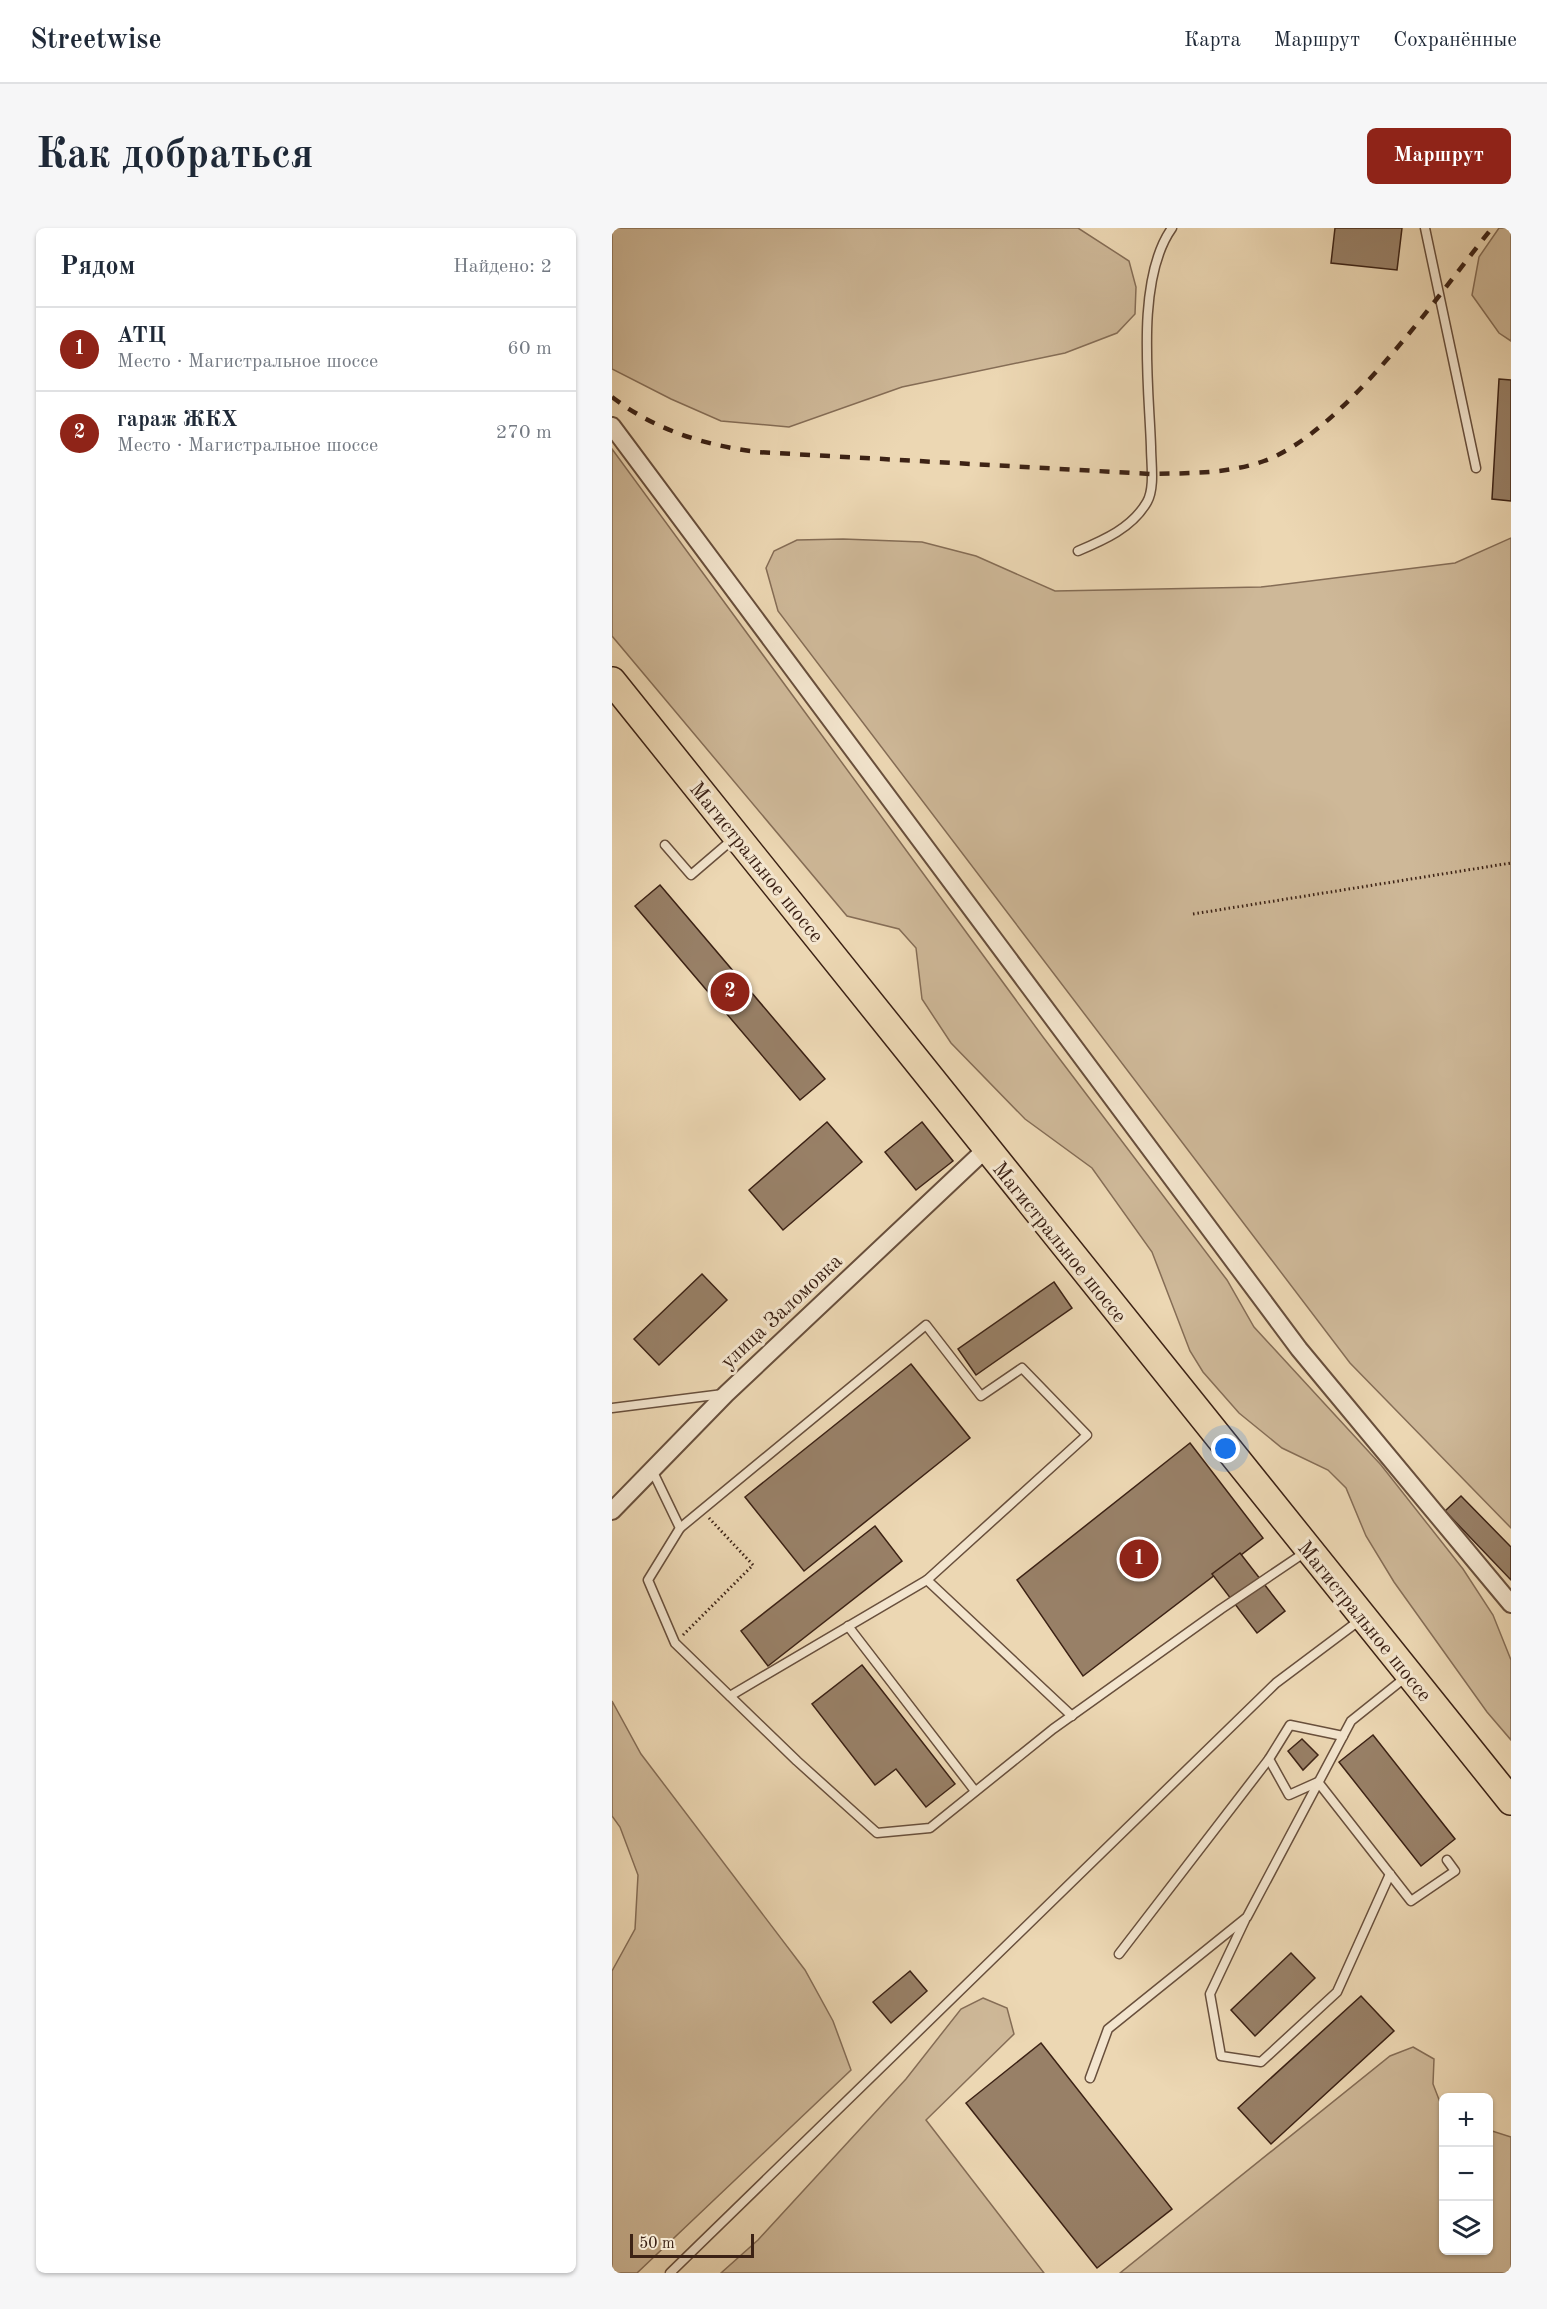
<!DOCTYPE html>
<html lang="ru">
<head>
<meta charset="utf-8">
<style>
	body { margin:0; font-family:"Old Standard TT",serif; background:#f6f6f7; color:#1f2937 }
	.controls { position:absolute; right:18px; bottom:18px; display:grid; overflow:hidden; border-radius:9px; box-shadow:0 2px 4px #0004 }
	.controls button { width:54px; height:54px; display:grid; place-items:center; padding:0; border:0; border-bottom:2px solid #e0e1e3; background:#fff; color:#1f2937; font:30px sans-serif }
	.scale { position:absolute; left:18px; bottom:15px; width:124px; box-sizing:border-box; padding-left:6px; border:3px solid #3c2215; border-top:0; font-size:16px; line-height:21px; white-space:nowrap; color:#3c2215; -webkit-text-stroke:4px #f3e5ce; paint-order:stroke }
	.you { position:absolute; left:614px; top:1221px; width:21px; height:21px; margin:-15px; border:4px solid #fff; border-radius:50%; background:#1a73e8; box-shadow:0 0 0 9px #1a73e833 }
	.badge { display:grid; place-items:center; width:39px; height:39px; border-radius:50%; background:#8f2418; color:#fff; font-size:20px; font-weight:700 }
	.pin { position:absolute; translate:-50% -50%; border:3px solid #fff; box-shadow:0 2px 6px #0006 }
	.list { margin:0; padding:0; list-style:none }
	h2 { display:flex; justify-content:space-between; align-items:center; height:78px; margin:0; padding:0 24px; font-size:26px }
	h2 small { font-size:20px; font-weight:400; color:#747a83 }
	.list li { display:grid; grid-template-columns:39px 1fr auto; gap:18px; align-items:center; box-sizing:border-box; height:84px; padding:0 24px; border-top:2px solid #e0e1e3 }
	.list b { display:block; font-size:22px; white-space:nowrap }
	.list p { margin:0; font-size:20px; white-space:nowrap; color:#747a83 }
	.list em { font-size:20px; font-style:normal; color:#747a83 }
	.icon { flex:none; width:33px; height:33px; fill:none; stroke:currentColor; stroke-width:2; stroke-linecap:round; stroke-linejoin:round }
	.map { position:relative; flex:none; width:899px; height:2045px; overflow:hidden; border-radius:9px }
	header { display:flex; align-items:center; gap:36px; box-sizing:border-box; height:84px; padding:0 30px; background:#fff; border-bottom:2px solid #e0e1e3 }
	header strong { font-size:28px }
	nav { display:flex; gap:33px; margin-inline-start:auto; font-size:21px }
	.intro { display:flex; align-items:center; justify-content:space-between; box-sizing:border-box; height:144px; padding:0 36px }
	h1 { margin:0; font-size:42px }
	.button { padding:15px 27px; border-radius:9px; background:#8f2418; color:#fff; font-size:21px; font-weight:700 }
	main { display:flex; gap:36px; padding:0 36px }
	aside { flex:1; background:#fff; border-radius:9px; box-shadow:0 2px 4px #0004 }
	.map>svg:first-child { display:block }
	.green { fill:#ceb898; stroke:#856d56; stroke-width:1.5 }
	.building { fill:#988067; stroke:#3c2215; stroke-width:1.5 }
	.lines { fill:none; stroke-linecap:round; stroke-linejoin:round }
	.service-casing { stroke:#684f3c; stroke-width:11 }
	.minor-casing { stroke:#684f3c; stroke-width:20 }
	.primary-casing { stroke:#3c2215; stroke-width:30 }
	.path { stroke:#3c2215; stroke-width:3; stroke-dasharray:1.5 3; stroke-linecap:butt }
	.service { stroke:#f3e5ce; stroke-width:8 }
	.minor { stroke:#f3e5ce; stroke-width:16 }
	.primary { stroke:#ecd7b3; stroke-width:27 }
	.rail { stroke:#3c2215; stroke-width:4.5; stroke-dasharray:10 10; stroke-linecap:butt }
	.labels { text-anchor:middle; stroke-width:6; stroke-linejoin:round; paint-order:stroke }
	.street-label { font-size:21px; fill:#3c2215; stroke:#f3e5ce }
</style>
</head>
<body>
<header>
<strong>Streetwise</strong>
<nav><a>Карта</a><a>Маршрут</a><a>Сохранённые</a></nav>
</header>
<div class="intro"><h1>Как добраться</h1><a class="button">Маршрут</a></div>
<main>
<aside>
<h2>Рядом<small>Найдено: 2</small></h2>
<ul class="list">
<li><span class="badge">1</span><div><b>АТЦ</b><p>Место · Магистральное шоссе</p></div><em>60 m</em></li>
<li><span class="badge">2</span><div><b>гараж ЖКХ</b><p>Место · Магистральное шоссе</p></div><em>270 m</em></li>
</ul>
</aside>
<div class="map">
<svg width="899" height="2045" viewBox="0 0 899 2045">
	<rect width="100%" height="100%" fill="#ecd7b3"/>
	<filter id="stains"><feTurbulence type="fractalNoise" baseFrequency=".00333" numOctaves="4"/><feColorMatrix values="0 0 0 0 .2 0 0 0 0 .09 0 0 0 0 .02 0 0 0 .5 -.17"/></filter>
	<radialGradient id="worn" r=".72"><stop offset=".6" stop-color="#630" stop-opacity="0"/><stop offset="1" stop-color="#630" stop-opacity=".3"/></radialGradient>
	<!-- green -->
	<g class="green">
		<path d="M 0,0 L 466,0 L 517,33 L 524,59 L 523,86 L 505,105 L 453,125 L 290,159 L 177,199 L 109,193 L 59,171 L 0,141 Z"/>
		<path d="M 887,0 L 899,0 L 899,113 L 887,105 L 860,67 L 867,29 Z"/>
		<path d="M 0,221 L 431,809 L 615,1052 L 642,1099 L 769,1237 L 851,1341 L 881,1387 L 899,1432 L 899,1512 L 875,1484 L 782,1354 L 754,1308 L 734,1260 L 716,1242 L 670,1220 L 627,1185 L 591,1144 L 578,1123 L 540,1024 L 480,940 L 413,891 L 339,815 L 310,771 L 304,720 L 287,701 L 235,688 L 0,408 Z"/>
		<path d="M 899,310 L 899,1300 L 738,1135 L 166,383 L 154,340 L 162,323 L 185,312 L 231,311 L 310,314 L 364,328 L 443,363 L 649,359 L 843,335 Z"/>
		<path d="M 0,1473 L 29,1526 L 193,1742 L 221,1793 L 239,1842 L 25,2045 L 0,2045 L 0,1743 L 23,1701 L 26,1647 L 8,1599 L 0,1588 Z"/>
		<path d="M 371,1770 L 395,1780 L 402,1806 L 314,1892 L 432,2045 L 109,2045 L 146,2012 L 294,1851 L 349,1781 Z"/>
		<path d="M 801,1819 L 822,1831 L 821,1856 L 831,1882 L 831,2022 L 876,2022 L 877,1902 L 899,1909 L 899,2045 L 508,2045 L 778,1828 Z"/>
	</g>
	<!-- building -->
	<g class="building">
		<path d="M 723,0 L 790,0 L 785,42 L 719,35 Z"/>
		<path d="M 887,151 L 899,152 L 899,273 L 880,271 Z"/>
		<path d="M 48,657 L 213,851 L 188,872 L 23,678 Z"/>
		<path d="M 215,894 L 250,934 L 171,1002 L 137,962 Z"/>
		<path d="M 310,894 L 341,933 L 304,962 L 273,924 Z"/>
		<path d="M 90,1046 L 115,1072 L 47,1137 L 22,1111 Z"/>
		<path d="M 442,1054 L 460,1080 L 364,1147 L 346,1121 Z"/>
		<path d="M 299,1136 L 358,1210 L 192,1343 L 133,1269 Z"/>
		<path d="M 578,1215 L 651,1310 L 471,1448 L 405,1352 Z"/>
		<path d="M 849,1268 L 899,1319 L 899,1352 L 833,1283 Z"/>
		<path d="M 263,1298 L 290,1333 L 156,1438 L 129,1403 Z"/>
		<path d="M 628,1325 L 673,1383 L 645,1405 L 600,1346 Z"/>
		<path d="M 250,1437 L 343,1556 L 314,1579 L 284,1541 L 263,1557 L 200,1476 Z"/>
		<path d="M 761,1507 L 843,1611 L 809,1638 L 727,1534 Z"/>
		<path d="M 690,1511 L 706,1527 L 691,1542 L 676,1523 Z"/>
		<path d="M 679,1725 L 703,1750 L 643,1808 L 619,1782 Z"/>
		<path d="M 298,1743 L 315,1763 L 279,1795 L 261,1774 Z"/>
		<path d="M 749,1768 L 782,1803 L 659,1916 L 626,1880 Z"/>
		<path d="M 429,1815 L 560,1981 L 485,2040 L 354,1875 Z"/>
	</g>
	<g class="lines">
		<!-- service casing -->
		<g class="service-casing">
			<g id="service">
				<path d="M 813,0 L 864,240"/>
				<path d="M 466,323 C 492,312 520,300 535,274 C 543,260 539,235 539,219 C 537,158 523,52 560,0"/>
				<path d="M 53,617 L 79,647 L 121,611"/>
				<path d="M 0,1180 L 111,1166"/>
				<path d="M 41,1244 L 68,1300 L 36,1352 L 63,1415 L 185,1533 L 265,1605 L 318,1600 L 441,1501 L 609,1381 L 695,1323"/>
				<path d="M 68,1300 L 314,1097 L 369,1168 L 410,1140 L 475,1207 L 315,1352 L 460,1488"/>
				<path d="M 236,1398 L 363,1563"/>
				<path d="M 118,1468 L 315,1352"/>
				<path d="M 731,1508 L 678,1497 L 657,1531 L 677,1567 L 706,1554 L 799,1673 L 843,1643 L 835,1632"/>
				<path d="M 633,1692 L 598,1766 L 609,1828 L 649,1834 L 725,1764 L 778,1646"/>
				<path d="M 507,1726 L 657,1531"/>
				<path d="M 478,1850 L 496,1801 L 635,1689 L 739,1493 L 794,1449"/>
				<path d="M 58,2045 L 664,1455 L 748,1392"/>
			</g>
		</g>
		<!-- minor casing -->
		<g class="minor-casing">
			<g id="minor">
				<path d="M 0,198 L 687,1121 L 899,1376"/>
				<path d="M 0,1283 L 114,1166 L 374,921"/>
			</g>
		</g>
		<!-- primary casing -->
		<g class="primary-casing">
			<path id="primary" d="M 0,453 L 899,1573"/>
		</g>
		<!-- path -->
		<g class="path">
			<path d="M 581,686 L 899,635"/>
			<path d="M 71,1407 L 141,1337 L 97,1290"/>
		</g>
		<!-- service -->
		<use href="#service" class="service"/>
		<!-- minor -->
		<use href="#minor" class="minor"/>
		<!-- primary -->
		<use href="#primary" class="primary"/>
		<!-- rail -->
		<path class="rail" d="M 0,169 C 43,202 92,217 145,224 L 539,246 C 578,245 615,246 652,233 C 732,204 826,67 880,0"/>
	</g>
	<g class="labels">
		<!-- street labels -->
		<g class="street-label">
			<text transform="translate(145 634) rotate(51)" y="7">Магистральное шоссе</text>
			<text transform="translate(448 1014) rotate(51)" y="7">Магистральное шоссе</text>
			<text transform="translate(169 1083) rotate(-43)" y="7">улица Заломовка</text>
			<text transform="translate(753 1393) rotate(51)" y="7">Магистральное шоссе</text>
		</g>
	</g>
	<rect width="100%" height="100%" filter="url(#stains)"/>
	<rect width="100%" height="100%" fill="url(#worn)"/>
</svg>
<div class="controls">
<button>+</button>
<button>−</button>
<button><svg class="icon" aria-label="layers" viewBox="0 0 24 24"><path d="M12 4l9 5-9 5-9-5zM3 14l9 5 9-5"/></svg></button>
</div>
<div class="scale">50 m</div>
<div class="you"></div>
<div class="pin badge" style="left:527px;top:1331px">1</div>
<div class="pin badge" style="left:118px;top:764px">2</div>
</div>
</main>
</body>
</html>
